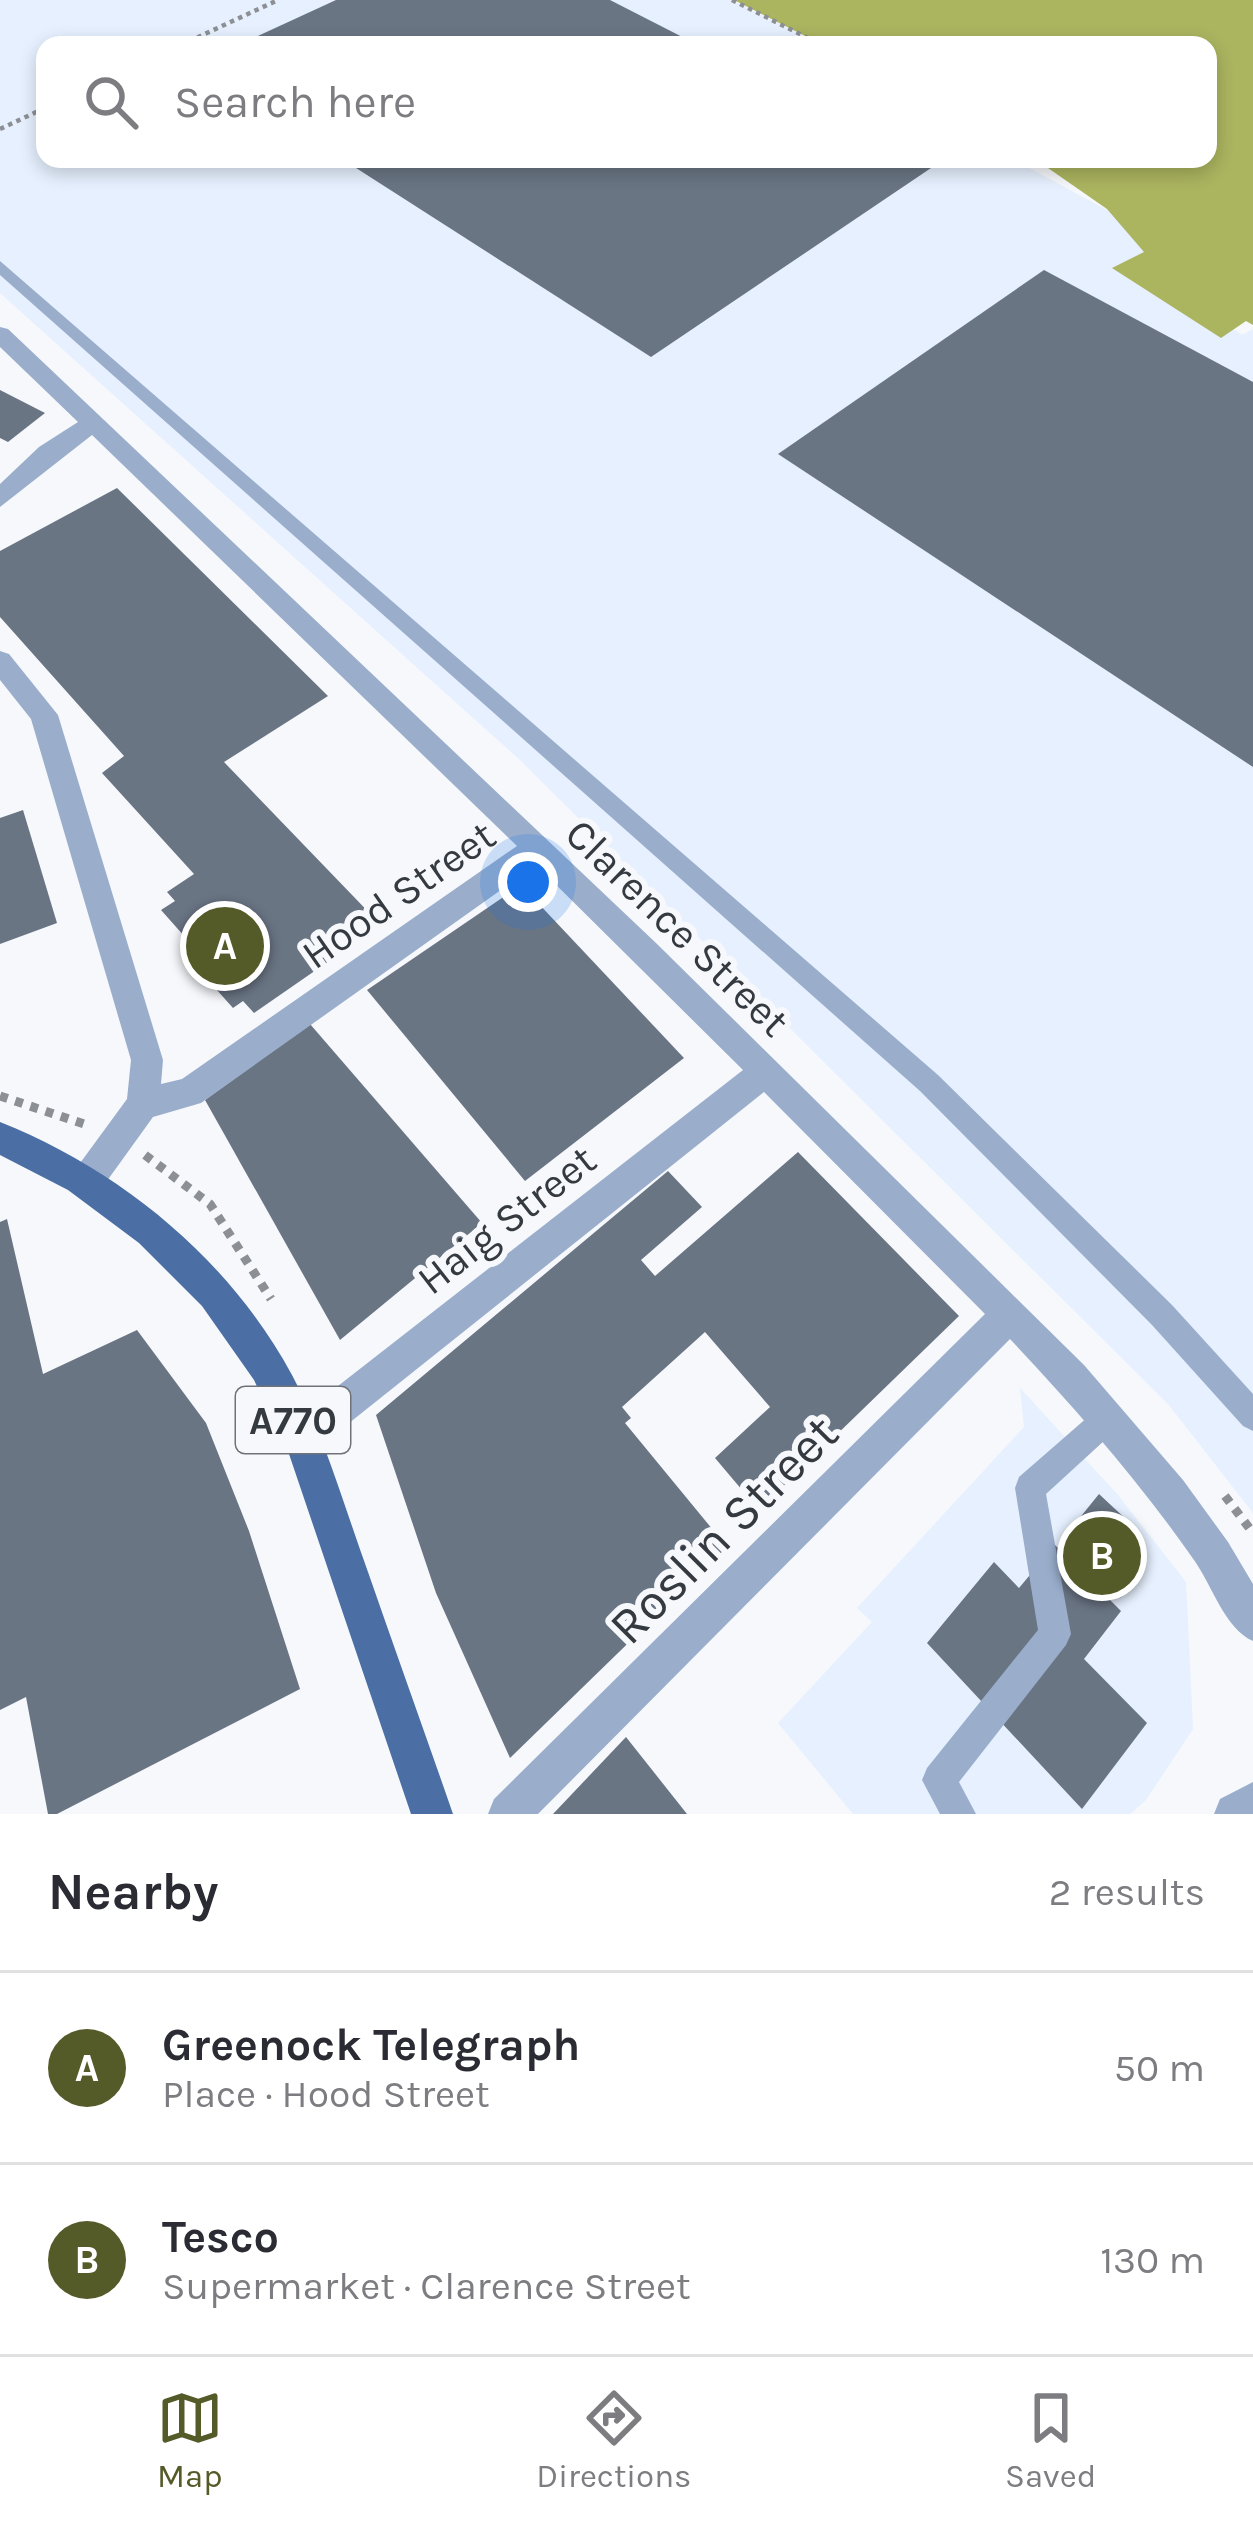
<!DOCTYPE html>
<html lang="en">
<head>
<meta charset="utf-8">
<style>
	body { margin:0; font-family:Karla,sans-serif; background:#f7f7f7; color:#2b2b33 }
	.you { position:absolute; left:528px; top:882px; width:42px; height:42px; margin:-30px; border:9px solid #fff; border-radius:50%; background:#1a73e8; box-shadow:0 0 0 18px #1a73e833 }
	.badge { display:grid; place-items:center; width:78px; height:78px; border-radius:50%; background:#555a29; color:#fff; font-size:39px; font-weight:700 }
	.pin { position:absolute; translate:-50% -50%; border:6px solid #fff; box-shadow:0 3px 12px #0006 }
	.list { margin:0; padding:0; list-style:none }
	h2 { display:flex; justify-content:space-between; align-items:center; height:156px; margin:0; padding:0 48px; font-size:51px }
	h2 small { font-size:39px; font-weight:400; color:#7c7c81 }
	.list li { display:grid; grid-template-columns:78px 1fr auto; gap:36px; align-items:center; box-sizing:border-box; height:192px; padding:0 48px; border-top:3px solid #e1e1e2 }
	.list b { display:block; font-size:45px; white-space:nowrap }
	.list p { margin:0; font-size:39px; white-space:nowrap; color:#7c7c81 }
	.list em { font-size:39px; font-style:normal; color:#7c7c81 }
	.icon { flex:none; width:66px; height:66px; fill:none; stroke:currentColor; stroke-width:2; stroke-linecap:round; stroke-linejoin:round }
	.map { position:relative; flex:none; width:1253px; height:1814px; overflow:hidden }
	.search { position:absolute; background:#fff; box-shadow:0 6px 18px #0003; left:36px; right:36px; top:36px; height:132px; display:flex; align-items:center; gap:30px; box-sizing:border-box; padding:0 42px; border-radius:24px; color:#7c7c81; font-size:45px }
	.sheet { height:540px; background:#fff }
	nav { display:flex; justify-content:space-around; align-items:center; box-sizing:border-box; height:168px; border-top:3px solid #e1e1e2; background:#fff; font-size:33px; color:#7c7c81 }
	nav a { display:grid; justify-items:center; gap:6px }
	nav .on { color:#555a29 }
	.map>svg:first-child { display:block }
	.built { fill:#e6f0fe }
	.water { fill:#abb45f }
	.building { fill:#6a7584 }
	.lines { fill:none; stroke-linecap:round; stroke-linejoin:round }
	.path-far1 { stroke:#8c9095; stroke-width:4.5; stroke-dasharray:4.5 4.5; stroke-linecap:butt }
	.path { stroke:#8c9095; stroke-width:9; stroke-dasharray:8 8; stroke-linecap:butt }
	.lane { fill:#9aaecc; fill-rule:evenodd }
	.street { fill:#9aaecc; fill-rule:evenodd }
	.primary { fill:#4b6fa4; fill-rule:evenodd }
	.labels { text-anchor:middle; stroke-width:12; stroke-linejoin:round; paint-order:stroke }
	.shield { fill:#f6f8fc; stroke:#6f7379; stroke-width:3 }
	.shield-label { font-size:39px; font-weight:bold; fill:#353a41 }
	.street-label { font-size:42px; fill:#353a41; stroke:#f6f8fc }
	.near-street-label { font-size:51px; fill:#353a41; stroke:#f6f8fc }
</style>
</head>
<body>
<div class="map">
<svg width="1253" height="1814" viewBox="0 0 1253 1814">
	<rect width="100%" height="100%" fill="#f6f8fc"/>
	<!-- built -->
	<g class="built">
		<path d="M 0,0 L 732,0 L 822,45 L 45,45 L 45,159 L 1013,159 L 1168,243 L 1139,266 L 1242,335 L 1253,329 L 1253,1513 L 1168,1404 L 521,761 L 0,293 Z"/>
		<path d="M 1020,1388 L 1118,1495 L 1186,1582 L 1193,1729 L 1146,1800 L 1130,1814 L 853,1814 L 778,1723 L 872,1622 L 857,1608 L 1024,1427 Z"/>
	</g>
	<!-- water -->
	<path class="water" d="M 734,0 L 1253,0 L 1253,325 L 1246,321 L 1221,338 L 1112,268 L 1144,252 L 1107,209 L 1035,159 L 1208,159 L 1208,45 L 823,45 Z"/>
	<!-- building -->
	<g class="building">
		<path d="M 336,0 L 610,0 L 698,45 L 238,45 Z"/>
		<path d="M 342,159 L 920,159 L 934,166 L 651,357 Z"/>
		<path d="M 1044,270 L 1253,382 L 1253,767 L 778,454 Z"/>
		<path d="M 0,390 L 45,413 L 8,442 L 0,438 Z"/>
		<path d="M 117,488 L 328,696 L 224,762 L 381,925 L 254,1013 L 243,1001 L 233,1008 L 216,989 L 225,982 L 161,910 L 175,901 L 167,892 L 194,874 L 102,773 L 124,756 L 0,617 L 0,551 Z"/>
		<path d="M 23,810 L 57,923 L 0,944 L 0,818 Z"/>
		<path d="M 521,885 L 684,1058 L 525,1181 L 367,990 Z"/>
		<path d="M 310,1024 L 482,1223 L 340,1340 L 205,1100 Z"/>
		<path d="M 798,1152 L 959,1316 L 759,1510 L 715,1458 L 770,1407 L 705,1332 L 622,1407 L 631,1418 L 625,1423 L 727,1547 L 510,1758 L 436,1593 L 376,1415 L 668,1171 L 702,1207 L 641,1260 L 655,1276 Z"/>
		<path d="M 7,1219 L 43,1374 L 137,1330 L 206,1423 L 249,1531 L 300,1689 L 57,1814 L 48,1814 L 26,1697 L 0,1710 L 0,1222 Z"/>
		<path d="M 1099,1494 L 1129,1522 L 1113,1543 L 1142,1570 L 1120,1598 L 1061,1541 Z"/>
		<path d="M 1055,1545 L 1121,1611 L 1084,1659 L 1147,1723 L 1082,1809 L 927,1643 L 994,1562 L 1019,1588 Z"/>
		<path d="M 626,1737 L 687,1814 L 553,1814 Z"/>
	</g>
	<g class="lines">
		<!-- path-far1 -->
		<g class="path-far1">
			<path d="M 732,0 L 822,45"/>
			<path d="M 181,45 L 278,0"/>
			<path d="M 0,129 L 45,108"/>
		</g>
		<!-- path -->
		<g class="path">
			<path d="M 0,1096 L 84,1124"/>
			<path d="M 145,1155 L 210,1204 L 271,1299"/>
			<path d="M 1225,1496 L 1253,1533"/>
		</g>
		<!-- lane -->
		<g class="lane">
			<path d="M 0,261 L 938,1075 L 1172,1305 L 1253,1394 L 1253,1431 L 1243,1426 L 1152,1325 L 920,1091 L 0,275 Z"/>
			<path d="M 1107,1404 L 1117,1409 L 1122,1419 L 1117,1429 L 1046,1494 L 1071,1634 L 1066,1645 L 959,1782 L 976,1814 L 940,1814 L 922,1780 L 927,1768 L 1038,1630 L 1015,1488 L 1019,1477 L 1097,1409 Z"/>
		</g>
		<!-- street -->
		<g class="street">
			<path d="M 0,327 L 8,329 L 656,943 L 1084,1365 L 1183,1480 L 1228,1542 L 1253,1584 L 1253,1641 C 1225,1629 1212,1585 1194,1560 C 1139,1481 1076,1409 1010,1339 L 538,1814 L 488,1814 L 494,1799 L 985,1314 L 764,1092 L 314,1451 L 301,1456 L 288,1451 L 283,1438 L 288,1425 L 743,1070 L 536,865 L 201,1103 L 153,1117 L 99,1192 L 87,1197 L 75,1192 L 70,1181 L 75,1170 L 127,1099 L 131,1060 L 31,719 L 0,680 L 0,651 L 9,654 L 58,715 L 163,1060 L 161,1084 L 182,1079 L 517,846 L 92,435 L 0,507 L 0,484 L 39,447 L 78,422 L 0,347 Z"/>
			<path d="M 1253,1782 L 1253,1814 L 1214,1814 L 1220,1799 Z"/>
		</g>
		<!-- primary -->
		<path class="primary" d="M 0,1122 C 121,1170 230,1260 292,1375 C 325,1437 344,1506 368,1572 C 396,1653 425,1733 453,1814 L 411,1814 L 289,1454 L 254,1380 L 202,1306 L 139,1243 L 68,1190 L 0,1155 Z"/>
	</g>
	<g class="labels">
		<!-- shield labels -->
		<rect class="shield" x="236" y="1387" width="114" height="66" rx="9"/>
		<g class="shield-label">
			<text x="293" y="1434">A770</text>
		</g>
		<!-- street labels -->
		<g class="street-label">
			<text transform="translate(398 894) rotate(-35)" y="15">Hood Street</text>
			<text transform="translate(678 927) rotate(44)" y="15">Clarence Street</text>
			<text transform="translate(506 1219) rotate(-38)" y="15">Haig Street</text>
		</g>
		<!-- near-street labels -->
		<g class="near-street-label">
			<text transform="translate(723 1529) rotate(-45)" y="18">Roslin Street</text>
		</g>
	</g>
</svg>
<div class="you"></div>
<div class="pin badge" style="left:225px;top:946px">A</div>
<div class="pin badge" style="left:1102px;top:1556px">B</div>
<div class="search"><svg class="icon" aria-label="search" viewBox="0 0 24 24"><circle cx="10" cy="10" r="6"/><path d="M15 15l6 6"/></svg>Search here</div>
</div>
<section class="sheet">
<h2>Nearby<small>2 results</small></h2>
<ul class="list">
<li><span class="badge">A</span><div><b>Greenock Telegraph</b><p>Place · Hood Street</p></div><em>50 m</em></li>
<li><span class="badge">B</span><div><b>Tesco</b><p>Supermarket · Clarence Street</p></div><em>130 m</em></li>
</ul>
</section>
<nav>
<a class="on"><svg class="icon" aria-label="map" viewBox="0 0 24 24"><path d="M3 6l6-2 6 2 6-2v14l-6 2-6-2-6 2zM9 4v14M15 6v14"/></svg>Map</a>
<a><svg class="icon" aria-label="directions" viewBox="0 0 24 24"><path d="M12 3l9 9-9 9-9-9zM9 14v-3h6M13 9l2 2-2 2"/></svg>Directions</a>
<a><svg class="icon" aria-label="saved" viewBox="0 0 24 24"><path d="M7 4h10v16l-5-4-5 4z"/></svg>Saved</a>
</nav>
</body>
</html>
